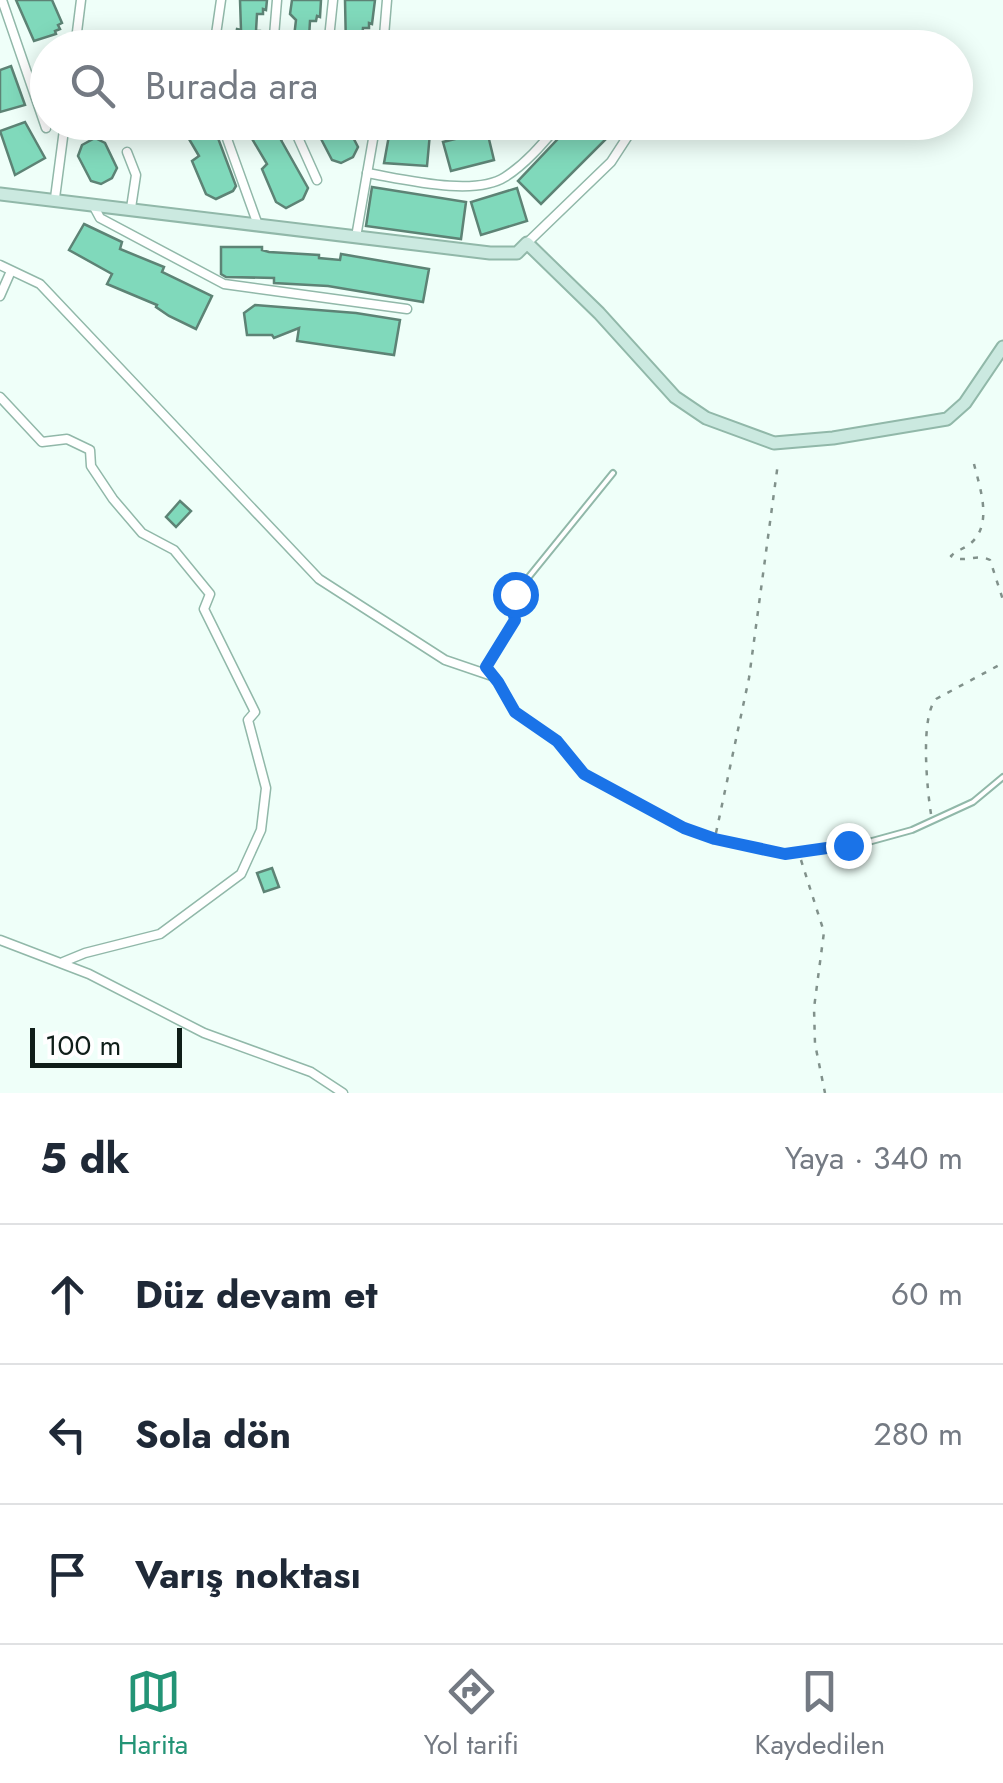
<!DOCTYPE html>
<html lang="tr">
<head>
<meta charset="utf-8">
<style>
	body { margin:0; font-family:Jost,sans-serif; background:#f6f6f7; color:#1f2937 }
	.scale { position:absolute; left:30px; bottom:25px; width:152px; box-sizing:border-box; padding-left:10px; border:5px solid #0f1e19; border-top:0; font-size:28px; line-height:35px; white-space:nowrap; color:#0f1e19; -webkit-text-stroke:8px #fff; paint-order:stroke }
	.stop { position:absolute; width:30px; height:30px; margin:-22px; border:8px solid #1a73e8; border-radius:50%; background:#fff }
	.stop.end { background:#1a73e8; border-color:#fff; box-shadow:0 2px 10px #0008 }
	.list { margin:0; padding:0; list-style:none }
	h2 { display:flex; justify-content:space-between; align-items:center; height:130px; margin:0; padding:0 40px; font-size:42px }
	h2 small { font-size:32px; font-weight:400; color:#747a83 }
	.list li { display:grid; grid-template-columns:65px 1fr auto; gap:30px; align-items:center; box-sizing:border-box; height:140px; padding:0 40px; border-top:2px solid #e0e1e3 }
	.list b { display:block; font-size:38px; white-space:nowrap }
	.list em { font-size:32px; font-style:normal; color:#747a83 }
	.icon { flex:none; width:55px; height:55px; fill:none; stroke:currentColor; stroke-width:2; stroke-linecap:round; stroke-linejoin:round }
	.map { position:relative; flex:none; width:1003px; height:1093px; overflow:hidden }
	.search { position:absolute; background:#fff; box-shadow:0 5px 25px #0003; left:30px; right:30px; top:30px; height:110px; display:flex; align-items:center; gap:25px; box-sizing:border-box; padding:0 35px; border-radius:55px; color:#747a83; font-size:38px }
	.sheet { height:550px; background:#fff }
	nav { display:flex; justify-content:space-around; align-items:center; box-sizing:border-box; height:140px; border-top:2px solid #e0e1e3; background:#fff; font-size:28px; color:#747a83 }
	nav a { display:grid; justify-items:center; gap:5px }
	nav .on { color:#239476 }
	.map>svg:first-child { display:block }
	.building { fill:#80d9bb; stroke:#5d8375; stroke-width:2.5 }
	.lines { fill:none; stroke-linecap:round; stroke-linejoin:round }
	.lane-casing { stroke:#91b8a9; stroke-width:8 }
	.street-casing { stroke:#91b8a9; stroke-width:11 }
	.secondary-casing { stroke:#91b8a9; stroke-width:15 }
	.path { stroke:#81918b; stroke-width:2.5; stroke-dasharray:5 8; stroke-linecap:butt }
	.lane { stroke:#fff; stroke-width:4 }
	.street { stroke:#fff; stroke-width:8 }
	.secondary { stroke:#cbe9e0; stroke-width:11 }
	.route { stroke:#1a73e8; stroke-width:12 }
</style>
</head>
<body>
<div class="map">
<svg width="1003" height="1093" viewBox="0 0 1003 1093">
	<rect width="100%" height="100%" fill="#effff9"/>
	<!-- building -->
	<g class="building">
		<path d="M 16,0 L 52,0 L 62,23 L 58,25 L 60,29 L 55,31 L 56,34 L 34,41 Z"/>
		<path d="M 240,0 L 267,0 L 266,10 L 263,9 L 263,14 L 257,14 L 256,31 L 260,31 L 261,48 L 232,48 L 233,34 L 236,35 L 237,29 L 241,30 Z"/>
		<path d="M 292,0 L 321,0 L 320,17 L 317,16 L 316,21 L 310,21 L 309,38 L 314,38 L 313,48 L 289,48 L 290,36 L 294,37 L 296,20 L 290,14 Z"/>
		<path d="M 345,0 L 375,0 L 372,24 L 369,23 L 369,28 L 363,28 L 361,48 L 346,48 Z"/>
		<path d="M 11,66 L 25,105 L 0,112 L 0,70 Z"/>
		<path d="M 25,122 L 45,158 L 15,175 L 0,131 Z"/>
		<path d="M 179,122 L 212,122 L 236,186 L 233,191 L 216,199 L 206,194 L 192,161 L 199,156 Z"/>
		<path d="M 247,122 L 276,122 L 284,138 L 281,140 L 308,188 L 303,199 L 286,208 L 276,202 L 262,169 L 267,164 L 245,127 Z"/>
		<path d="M 322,122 L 345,122 L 358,147 L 353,157 L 341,163 L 332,160 L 319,135 L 322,133 L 320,129 L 324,127 Z"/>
		<path d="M 574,122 L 613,122 L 618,127 L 541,204 L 518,181 Z"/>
		<path d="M 390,130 L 430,133 L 427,166 L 384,163 Z"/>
		<path d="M 487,131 L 494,160 L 451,171 L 443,142 Z"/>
		<path d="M 95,138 L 105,143 L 117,168 L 112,178 L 101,184 L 91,181 L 78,156 L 82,145 Z"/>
		<path d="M 372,187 L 466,202 L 461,239 L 366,226 Z"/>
		<path d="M 517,188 L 527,221 L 481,235 L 471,202 Z"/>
		<path d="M 84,224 L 122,242 L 120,249 L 164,267 L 162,272 L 212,296 L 196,329 L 169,316 L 156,307 L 157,305 L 107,284 L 112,274 L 69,250 Z"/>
		<path d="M 221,247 L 262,247 L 262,250 L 269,252 L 319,255 L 319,258 L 340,260 L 341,254 L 429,269 L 423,302 L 328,286 L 274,283 L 274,278 L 226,277 L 221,274 Z"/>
		<path d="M 255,305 L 356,313 L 400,320 L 394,355 L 297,341 L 299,328 L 274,338 L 272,335 L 247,335 L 244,313 Z"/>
		<path d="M 180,501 L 191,511 L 176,527 L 166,517 Z"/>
		<path d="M 272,868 L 279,887 L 264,892 L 257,873 Z"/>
	</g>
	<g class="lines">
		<!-- lane casing -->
		<g class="lane-casing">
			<path id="lane" d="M 613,473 L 515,594 L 511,603 L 515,620 L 485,667 L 498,682 L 515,712 L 551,736 L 584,774 L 598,783 L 684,828 L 715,839 L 769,852 L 799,853 L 872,841 L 912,830 L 973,802 L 1003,777"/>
		</g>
		<!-- street casing -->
		<g class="street-casing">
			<g id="street">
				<path d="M 2,0 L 46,128"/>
				<path d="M 75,48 L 81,0"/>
				<path d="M 214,48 L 221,0"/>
				<path d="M 273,48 L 277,0"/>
				<path d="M 328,48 L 333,0"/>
				<path d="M 383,48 L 387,0"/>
				<path d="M 221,122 L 258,225"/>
				<path d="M 291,122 L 317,180"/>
				<path d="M 127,152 L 136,175 L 131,208"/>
				<path d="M 367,173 C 403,179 474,197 505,177 C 527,163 544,142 561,122"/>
				<path d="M 55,198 L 65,122"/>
				<path d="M 93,205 L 100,218 L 224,284 L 407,309"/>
				<path d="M 356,237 L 376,122"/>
				<path d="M 527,243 L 611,162 L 637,122"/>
				<path d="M 0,265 L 40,284 L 319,579 L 445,660 L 492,676"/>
				<path d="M 0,296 L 11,271"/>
				<path d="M 0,397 L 42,442 L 67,439 L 90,450 L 91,466 L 113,499 L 142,533 L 174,550 L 210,594 L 204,609 L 255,712 L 248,720 L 266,788 L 261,830 L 241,874 L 160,934 L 85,953 L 63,962"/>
				<path d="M 0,940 L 89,974 L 204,1033 L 311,1072 L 343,1093"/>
			</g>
		</g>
		<!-- secondary casing -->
		<g class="secondary-casing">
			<path id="secondary" d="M 0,194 L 490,253 L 517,253 L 527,243 L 599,313 L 675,397 L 706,418 L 774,443 L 833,438 L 947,419 L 965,403 L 1003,347"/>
		</g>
		<!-- path -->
		<g class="path">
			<path d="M 974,464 C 980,488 993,524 971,543 C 964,549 957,550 951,556 C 962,564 977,553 990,560 L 1003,600"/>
			<path d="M 931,814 C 927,789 920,717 936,699 L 1003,663"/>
			<path d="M 716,833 L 749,678 L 778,463"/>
			<path d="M 801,860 L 824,932 L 814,1008 L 815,1044 L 825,1093"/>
		</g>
		<!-- lane -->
		<use href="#lane" class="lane"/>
		<!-- street -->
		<use href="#street" class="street"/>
		<!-- secondary -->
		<use href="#secondary" class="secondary"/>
	</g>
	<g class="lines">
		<!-- route -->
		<path class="route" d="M 515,594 L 511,603 L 515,620 L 486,667 L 498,682 L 515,712 L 557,741 L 584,774 L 684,828 L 715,839 L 785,854 L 848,845"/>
	</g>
</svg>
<div class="scale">100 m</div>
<div class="stop" style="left:515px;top:594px"></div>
<div class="stop end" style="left:848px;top:845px"></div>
<div class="search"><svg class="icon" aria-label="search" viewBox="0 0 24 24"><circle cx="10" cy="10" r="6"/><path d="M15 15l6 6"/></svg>Burada ara</div>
</div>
<section class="sheet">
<h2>5 dk<small>Yaya · 340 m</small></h2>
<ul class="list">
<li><svg class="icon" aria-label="ahead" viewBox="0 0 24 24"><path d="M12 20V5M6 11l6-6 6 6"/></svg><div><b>Düz devam et</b></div><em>60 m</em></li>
<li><svg class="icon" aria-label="left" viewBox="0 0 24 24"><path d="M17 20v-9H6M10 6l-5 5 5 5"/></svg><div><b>Sola dön</b></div><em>280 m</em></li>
<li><svg class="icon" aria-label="arrive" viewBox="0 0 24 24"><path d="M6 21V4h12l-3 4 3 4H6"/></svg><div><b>Varış noktası</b></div></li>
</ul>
</section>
<nav>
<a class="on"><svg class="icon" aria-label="map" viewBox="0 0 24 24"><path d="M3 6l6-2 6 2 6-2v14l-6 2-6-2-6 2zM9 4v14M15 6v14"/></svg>Harita</a>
<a><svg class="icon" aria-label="directions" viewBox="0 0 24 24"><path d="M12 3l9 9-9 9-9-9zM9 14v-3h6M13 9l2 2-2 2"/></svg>Yol tarifi</a>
<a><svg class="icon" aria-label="saved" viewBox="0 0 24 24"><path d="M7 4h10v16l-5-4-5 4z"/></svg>Kaydedilen</a>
</nav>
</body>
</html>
